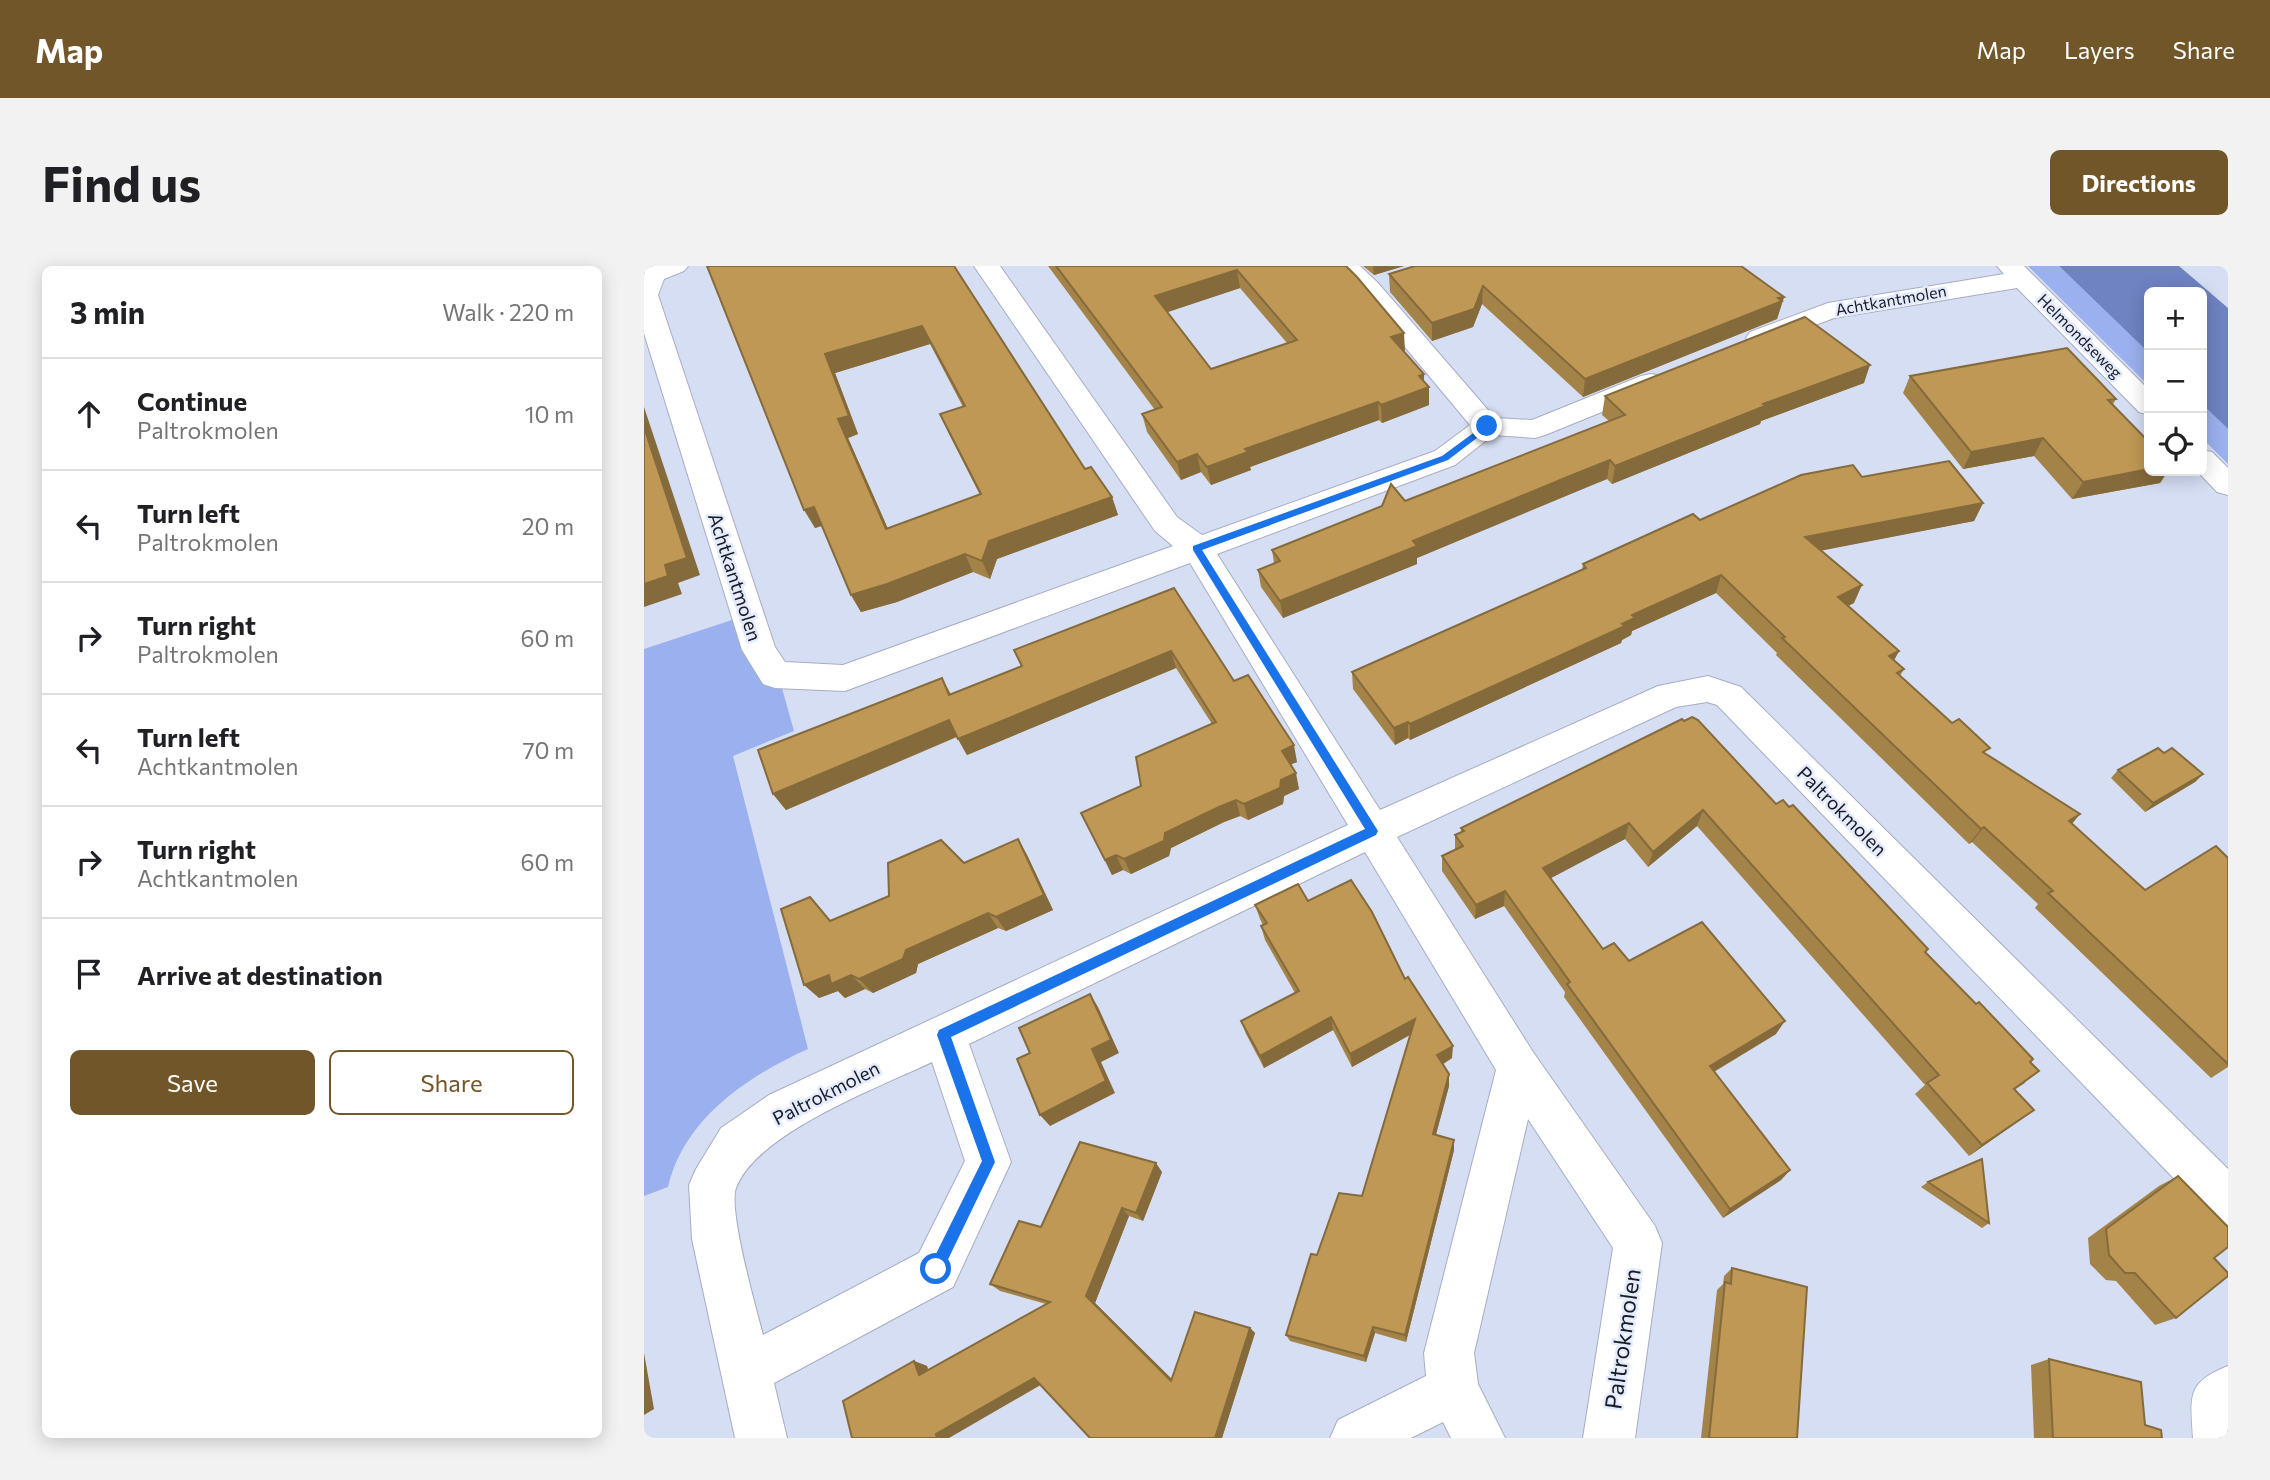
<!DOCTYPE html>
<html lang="en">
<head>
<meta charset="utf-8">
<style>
	body { margin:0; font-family:Commissioner,sans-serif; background:#f2f2f2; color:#202124 }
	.controls { position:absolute; right:21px; top:21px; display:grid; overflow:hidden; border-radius:10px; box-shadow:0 4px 18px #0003 }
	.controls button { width:63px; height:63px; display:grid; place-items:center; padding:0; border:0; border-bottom:2px solid #e0e0e0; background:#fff; color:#202124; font:35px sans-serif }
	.stop { position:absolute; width:21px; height:21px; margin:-16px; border:5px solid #1a73e8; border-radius:50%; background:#fff }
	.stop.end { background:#1a73e8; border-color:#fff; box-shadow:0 2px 7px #0008 }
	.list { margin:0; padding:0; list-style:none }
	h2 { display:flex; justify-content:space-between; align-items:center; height:91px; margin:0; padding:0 28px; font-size:30px }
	h2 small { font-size:23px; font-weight:400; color:#757577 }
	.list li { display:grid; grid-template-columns:46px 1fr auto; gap:21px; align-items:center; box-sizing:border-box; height:112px; padding:0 28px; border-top:2px solid #e0e0e0 }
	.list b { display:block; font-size:26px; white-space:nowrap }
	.list p { margin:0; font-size:23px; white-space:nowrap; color:#757577 }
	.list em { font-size:23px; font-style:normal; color:#757577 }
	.actions { display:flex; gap:14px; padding:21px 28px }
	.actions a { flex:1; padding:16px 0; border:2px solid #705628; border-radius:10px; text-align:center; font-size:24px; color:#705628 }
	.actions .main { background:#705628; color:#fff }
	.icon { flex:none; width:38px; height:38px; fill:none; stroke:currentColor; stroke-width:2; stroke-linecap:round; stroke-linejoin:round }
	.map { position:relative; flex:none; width:1584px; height:1172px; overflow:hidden; border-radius:10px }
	header { display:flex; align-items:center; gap:42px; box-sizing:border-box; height:98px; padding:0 35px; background:#705628; color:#fff }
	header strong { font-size:33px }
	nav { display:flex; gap:38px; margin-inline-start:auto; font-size:24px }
	.intro { display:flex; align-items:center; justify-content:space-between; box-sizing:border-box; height:168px; padding:0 42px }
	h1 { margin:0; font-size:49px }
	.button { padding:18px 32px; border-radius:10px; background:#705628; color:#fff; font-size:24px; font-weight:700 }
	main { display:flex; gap:42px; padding:0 42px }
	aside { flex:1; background:#fff; border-radius:10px; box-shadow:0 4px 18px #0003 }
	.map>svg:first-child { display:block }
	.green { fill:#9bb0ee }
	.water { fill:#6f83c2 }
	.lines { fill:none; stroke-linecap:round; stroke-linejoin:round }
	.minor-casing { stroke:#a6adc3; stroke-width:2 }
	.minor { fill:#fff; fill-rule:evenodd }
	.wall { fill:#a38348; fill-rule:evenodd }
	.shaded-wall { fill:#856a3b }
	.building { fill:#be9854; stroke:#856a3b; stroke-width:2; fill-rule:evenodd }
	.route { fill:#1a73e8 }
	.labels { text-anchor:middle; stroke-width:5; stroke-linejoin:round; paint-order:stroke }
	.far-street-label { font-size:16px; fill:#181b23; stroke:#e4ebfd }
	.street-label { font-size:19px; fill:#181b23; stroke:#e4ebfd }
	.near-street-label { font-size:23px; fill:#181b23; stroke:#e4ebfd }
</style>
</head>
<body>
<header>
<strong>Map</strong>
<nav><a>Map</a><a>Layers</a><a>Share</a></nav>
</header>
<div class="intro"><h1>Find us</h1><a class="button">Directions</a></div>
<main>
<aside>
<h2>3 min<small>Walk · 220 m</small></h2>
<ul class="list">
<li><svg class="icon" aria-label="ahead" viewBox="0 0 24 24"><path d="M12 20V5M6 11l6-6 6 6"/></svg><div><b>Continue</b><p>Paltrokmolen</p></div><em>10 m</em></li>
<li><svg class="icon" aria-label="left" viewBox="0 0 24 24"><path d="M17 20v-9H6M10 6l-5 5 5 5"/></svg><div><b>Turn left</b><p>Paltrokmolen</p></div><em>20 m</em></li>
<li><svg class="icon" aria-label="right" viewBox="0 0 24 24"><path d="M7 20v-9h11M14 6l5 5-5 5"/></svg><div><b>Turn right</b><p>Paltrokmolen</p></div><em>60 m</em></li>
<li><svg class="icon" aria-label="left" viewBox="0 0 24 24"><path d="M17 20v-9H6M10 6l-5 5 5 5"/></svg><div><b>Turn left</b><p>Achtkantmolen</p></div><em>70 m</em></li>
<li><svg class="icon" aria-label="right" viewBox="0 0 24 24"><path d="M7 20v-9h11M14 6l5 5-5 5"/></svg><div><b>Turn right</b><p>Achtkantmolen</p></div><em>60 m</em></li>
<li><svg class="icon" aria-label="arrive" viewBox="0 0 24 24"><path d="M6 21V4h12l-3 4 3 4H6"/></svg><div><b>Arrive at destination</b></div></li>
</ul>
<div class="actions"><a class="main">Save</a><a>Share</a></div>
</aside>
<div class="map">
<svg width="1584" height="1172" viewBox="0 0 1584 1172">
	<rect width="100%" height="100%" fill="#d6def4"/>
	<!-- green -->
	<g class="green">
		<path d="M 1384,0 L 1415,0 L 1505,87 L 1505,120 Z"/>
		<path d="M 1558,138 L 1584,163 L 1584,198 L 1558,172 Z"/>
		<path d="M 97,351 L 136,415 L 150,465 L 89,490 L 164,783 C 104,810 40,852 24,921 L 0,930 L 0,383 Z"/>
	</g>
	<!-- water -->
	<path class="water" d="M 1415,0 L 1535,0 L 1584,42 L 1584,163 L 1558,138 L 1558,26 L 1505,26 L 1505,87 Z"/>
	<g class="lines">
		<!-- minor casing -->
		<g class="minor-casing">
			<g id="minor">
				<path d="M 7,0 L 44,0 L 40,5 L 20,13 L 14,29 L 131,381 L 141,396 L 199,399 L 529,280 L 511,265 L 330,0 L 356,0 L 533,251 L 558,269 L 791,185 L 826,159 L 716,27 L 688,0 L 716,0 L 734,17 L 851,152 L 888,154 L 997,110 L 1007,108 L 1017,110 L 1021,116 L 1017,122 L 901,169 L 891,172 L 849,169 L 811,199 L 573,288 L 736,544 L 1014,420 L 1064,410 L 1097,421 L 1584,903 L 1584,959 L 1568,952 L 1073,439 L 1063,436 L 1032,441 L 753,571 L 889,786 L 1011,960 L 1018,977 L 991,1172 L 939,1172 L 969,982 L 884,853 L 830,1087 L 834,1118 L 861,1172 L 807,1172 L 799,1156 L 767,1172 L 686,1172 L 694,1154 L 782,1110 L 780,1087 L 852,804 L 721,586 L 325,778 L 367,896 L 309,1021 L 130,1117 L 143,1172 L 91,1172 L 48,973 L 45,919 L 52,903 L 77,862 L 125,829 L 704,559 L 546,297 L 201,425 L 131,422 L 119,418 L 98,384 L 0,67 L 0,3 ZM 288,796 L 321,895 L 275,987 L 119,1069 C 112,1042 84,944 92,922 C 112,867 236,821 288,796 Z"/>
				<path d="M 1353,0 L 1380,0 L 1505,124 L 1505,149 L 1495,146 L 1373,22 L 1190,52 L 1115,80 L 1106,78 L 1102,72 L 1106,66 L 1184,37 L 1360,8 Z"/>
				<path d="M 1558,184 L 1568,186 L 1584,202 L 1584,229 L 1573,226 L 1553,205 L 1558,205 Z"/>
				<path d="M 1584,1100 L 1584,1172 L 1549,1172 C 1547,1131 1541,1117 1584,1100 Z"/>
			</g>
		</g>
		<!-- minor -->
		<use href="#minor" class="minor"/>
	</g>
	<!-- wall -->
	<g class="wall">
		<path d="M 63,0 L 310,0 L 441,203 L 468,231 L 474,249 L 353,293 L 346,313 L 329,306 L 253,336 L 217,346 L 207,329 L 178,260 L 171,262 ZM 286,78 L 319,141 L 296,148 L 304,166 L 336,229 L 244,263 L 204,172 L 214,168 L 191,107 Z"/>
		<path d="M 404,0 L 702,0 L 761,85 L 759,85 L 780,116 L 785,121 L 785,139 L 738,157 L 735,154 L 606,201 L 607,204 L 567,219 L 557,206 L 537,214 L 503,166 L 498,148 L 511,144 ZM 596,22 L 643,77 L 567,103 L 523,46 Z"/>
		<path d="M 719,0 L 760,0 L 730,9 Z"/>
		<path d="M 745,8 L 1140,31 L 1133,53 L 939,131 L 838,38 L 829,61 L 788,75 L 746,26 Z"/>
		<path d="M 1266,110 L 1472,133 L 1469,138 L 1505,205 L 1524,205 L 1516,217 L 1428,233 L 1390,190 L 1319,203 L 1259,127 Z"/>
		<path d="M 1220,117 L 1117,155 L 1116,158 L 968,218 L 963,213 L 919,230 L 773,292 L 773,298 L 639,352 L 617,321 L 614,304 L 630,297 L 628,284 L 761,235 L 965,155 L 958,149 L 961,130 Z"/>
		<path d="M 1218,211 L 1339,237 L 1330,255 L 1177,284 L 1210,337 L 1204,340 L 1255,385 L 1250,394 L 1260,403 L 1256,410 L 1342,488 L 1428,558 L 1501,624 L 1584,592 L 1584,801 L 1567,812 L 1391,642 L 1394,638 L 1328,576 L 1325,578 L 1132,389 L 1133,387 L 1072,327 L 988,365 L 987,369 L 978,374 L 977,377 L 766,474 L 764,472 L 751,479 L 709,423 L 708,406 L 938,304 L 939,298 L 1056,254 Z"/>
		<path d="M 530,322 L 590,415 L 653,496 L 647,498 L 655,523 L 640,530 L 639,538 L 604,554 L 596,550 L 580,556 L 527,582 L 525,590 L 487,608 L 479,604 L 468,609 L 437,547 L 497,520 L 568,458 L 532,402 L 323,489 L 313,471 L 142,544 L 129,528 L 298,412 L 307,428 L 377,400 L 370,384 Z"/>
		<path d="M 1520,487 L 1559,508 L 1551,516 L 1501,546 L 1467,512 L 1474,504 Z"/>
		<path d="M 1132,538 L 1284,683 L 1282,686 L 1386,796 L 1381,817 L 1370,824 L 1390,844 L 1325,890 L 1271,828 L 1281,819 L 1053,560 L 1004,601 L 981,573 L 906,612 L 959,683 L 1132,768 L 1070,806 L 1146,904 L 1137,914 L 1079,952 L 920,731 L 921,726 L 860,640 L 831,653 L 798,605 L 798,590 L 811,584 L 811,569 L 817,566 L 817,562 Z"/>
		<path d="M 374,573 L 383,589 L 409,644 L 362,665 L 354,662 L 274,698 L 272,707 L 229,727 L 221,723 L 201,732 L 194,725 L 175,732 L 166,631 L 187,655 Z"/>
		<path d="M 664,635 L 761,713 L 808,792 L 799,798 L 805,820 L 792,869 L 810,884 L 762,1076 L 731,1067 L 722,1096 L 646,1075 L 642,1069 L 673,989 L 718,930 L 766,769 L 708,801 L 689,764 L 620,802 L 602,768 L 597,755 L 651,727 L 621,674 L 617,660 L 619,659 L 616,653 L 611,639 Z"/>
		<path d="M 518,906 L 499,955 L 485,950 L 451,1037 L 527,1113 L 606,1062 L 611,1067 L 578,1172 L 396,1119 L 305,1171 L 270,1095 L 283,1100 L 284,1104 L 402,1038 L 356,1025 L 346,1018 L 397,961 Z"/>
		<path d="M 1534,910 L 1570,992 L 1532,1052 L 1511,1059 L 1472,1015 L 1462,1014 L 1446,998 L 1444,972 L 1515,920 Z"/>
		<path d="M 1284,916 L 1345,957 L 1338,962 L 1277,921 Z"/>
		<path d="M 1088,1002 L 1153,1172 L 1057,1172 L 1073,1024 L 1079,1018 L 1080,1010 Z"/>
		<path d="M 1405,1093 L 1501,1159 L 1518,1172 L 1390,1172 L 1387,1099 Z"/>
	</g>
	<!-- shaded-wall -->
	<g class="shaded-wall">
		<path d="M 729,0 L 760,0 L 730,9 Z"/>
		<path d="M 593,4 L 596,22 L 515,49 L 511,30 Z"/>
		<path d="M 839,20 L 838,38 L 829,61 L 788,75 L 788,57 Z"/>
		<path d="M 1140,31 L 1133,53 L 939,131 L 941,113 L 1134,32 Z"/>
		<path d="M 278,60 L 286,78 L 191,107 L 214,168 L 204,172 L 252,281 L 242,263 L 194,153 L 181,88 Z"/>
		<path d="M 760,67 L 761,85 L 747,89 L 747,71 Z"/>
		<path d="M 1226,99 L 1220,117 L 1117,155 L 1116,158 L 968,218 L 971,200 L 1119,138 Z"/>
		<path d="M 780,108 L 780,123 L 785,121 L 785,139 L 738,157 L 737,139 L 775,110 Z"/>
		<path d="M 734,136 L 735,154 L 606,201 L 607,204 L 567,219 L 563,201 L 601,183 Z"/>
		<path d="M 0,141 L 56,309 L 34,317 L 38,328 L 0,341 L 0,318 L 21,299 L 0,161 Z"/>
		<path d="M 1399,172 L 1390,190 L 1319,203 L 1327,186 Z"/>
		<path d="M 553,188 L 557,206 L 537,214 L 533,196 Z"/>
		<path d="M 966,194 L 963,213 L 773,292 L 773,298 L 639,352 L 636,335 L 769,275 Z"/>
		<path d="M 1505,203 L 1505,205 L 1524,205 L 1516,217 L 1428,233 L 1439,216 Z"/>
		<path d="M 468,231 L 474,249 L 353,293 L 346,313 L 338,295 L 345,275 Z"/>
		<path d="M 1339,237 L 1330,255 L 1155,289 L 1161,271 Z"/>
		<path d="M 170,241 L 180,259 L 171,262 L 160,244 Z"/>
		<path d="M 321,288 L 329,306 L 253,336 L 217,346 L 207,329 Z"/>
		<path d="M 1077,309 L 1072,327 L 988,365 L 987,369 L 978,374 L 977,377 L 766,474 L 766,458 L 978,358 L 988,349 Z"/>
		<path d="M 1218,319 L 1210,337 L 1186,349 L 1194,331 Z"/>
		<path d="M 527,385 L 532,402 L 323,489 L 314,473 Z"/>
		<path d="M 1255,385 L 1246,402 L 1245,390 Z"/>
		<path d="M 305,454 L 314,470 L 142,544 L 129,528 Z"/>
		<path d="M 764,456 L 764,472 L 751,479 L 750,462 Z"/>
		<path d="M 650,479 L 653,496 L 641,501 L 638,485 Z"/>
		<path d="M 652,507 L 655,523 L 640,530 L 639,538 L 604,554 L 600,538 L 637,514 Z"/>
		<path d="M 1559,508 L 1551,516 L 1501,546 L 1509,537 Z"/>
		<path d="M 592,534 L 596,550 L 580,556 L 527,582 L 525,590 L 487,608 L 480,593 L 521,567 L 575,541 Z"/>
		<path d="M 1059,544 L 1053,560 L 1004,601 L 1009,586 Z"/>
		<path d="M 1436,548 L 1423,564 L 1425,555 Z"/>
		<path d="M 985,557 L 981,573 L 896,618 L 899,602 Z"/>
		<path d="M 1340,561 L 1328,576 L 1325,578 L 1337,563 Z"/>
		<path d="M 374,573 L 383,589 L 409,644 L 362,665 L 352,651 Z"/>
		<path d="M 472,589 L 479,604 L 468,609 L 461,594 Z"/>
		<path d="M 861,625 L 860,640 L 831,653 L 832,639 Z"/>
		<path d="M 344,647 L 354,662 L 274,698 L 272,707 L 229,727 L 215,713 L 262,684 Z"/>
		<path d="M 185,709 L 207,709 L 221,723 L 201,732 L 194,725 L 175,732 L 160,719 Z"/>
		<path d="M 446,728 L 454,741 L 475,787 L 457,796 L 471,827 L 406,860 L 396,849 Z"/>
		<path d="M 687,751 L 689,764 L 620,802 L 616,790 Z"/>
		<path d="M 771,753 L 771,766 L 708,801 L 706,788 Z"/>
		<path d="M 1141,755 L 1132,768 L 1059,812 L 1066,800 Z"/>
		<path d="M 809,780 L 808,792 L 793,802 L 793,789 Z"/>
		<path d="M 805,808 L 805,820 L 789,879 L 789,868 Z"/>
		<path d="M 1390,844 L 1375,855 L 1325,890 L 1338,879 Z"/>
		<path d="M 810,874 L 810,884 L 762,1076 L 761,1069 Z"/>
		<path d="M 512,897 L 518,906 L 499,955 L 492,947 Z"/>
		<path d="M 1146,904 L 1137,914 L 1079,952 L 1086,943 Z"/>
		<path d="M 478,942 L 485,950 L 451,1037 L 534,1119 L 527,1115 L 442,1030 Z"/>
		<path d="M 729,1061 L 731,1067 L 722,1096 L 720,1090 Z"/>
		<path d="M 606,1062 L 611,1067 L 578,1172 L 571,1172 Z"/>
		<path d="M 0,1087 L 10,1143 L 0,1149 Z"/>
		<path d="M 270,1095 L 283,1100 L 287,1114 L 275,1109 Z"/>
		<path d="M 390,1112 L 400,1117 L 305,1172 L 293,1172 L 292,1168 Z"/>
	</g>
	<!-- building -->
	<g class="building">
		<path d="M 63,0 L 310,0 L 441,203 L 447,201 L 468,231 L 345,275 L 338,295 L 321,288 L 243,318 L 207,329 L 170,241 L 160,244 ZM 278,60 L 321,140 L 296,148 L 337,228 L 242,263 L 194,153 L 205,150 L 181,88 Z"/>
		<path d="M 412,0 L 702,0 L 713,11 L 760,67 L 747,71 L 780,108 L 775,110 L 785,121 L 737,139 L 734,136 L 601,183 L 604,186 L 563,201 L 553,188 L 533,196 L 498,148 L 518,141 ZM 593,4 L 653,74 L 567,103 L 511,30 Z"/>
		<path d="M 771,0 L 1097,0 L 1140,31 L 1134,32 L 1138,35 L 941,113 L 839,20 L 830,43 L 788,57 L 745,8 Z"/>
		<path d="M 1161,51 L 1226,99 L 1119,138 L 1121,140 L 971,200 L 966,194 L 921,212 L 769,275 L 773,280 L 636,335 L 614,304 L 636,295 L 628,284 L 738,240 L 747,218 L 761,235 L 981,149 L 961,130 Z"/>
		<path d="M 1423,82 L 1472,133 L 1464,134 L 1505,176 L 1505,203 L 1439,216 L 1399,172 L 1327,186 L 1266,110 Z"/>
		<path d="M 0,161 L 43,292 L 21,299 L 24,310 L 0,318 Z"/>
		<path d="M 1305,195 L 1339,237 L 1161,271 L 1218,319 L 1194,331 L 1255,385 L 1245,390 L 1260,403 L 1253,407 L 1308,457 L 1315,453 L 1346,482 L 1339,486 L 1436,548 L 1425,555 L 1501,624 L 1572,580 L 1584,592 L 1584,798 L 1404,627 L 1409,625 L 1340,561 L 1337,563 L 1138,372 L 1141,371 L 1077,309 L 988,349 L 991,352 L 978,358 L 981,360 L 766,458 L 764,456 L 750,462 L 708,406 L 942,302 L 939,298 L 1049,248 L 1056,254 L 1157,209 L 1209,199 L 1218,211 Z"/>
		<path d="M 530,322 L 590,415 L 604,409 L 650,479 L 638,485 L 652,507 L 637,514 L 636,522 L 600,538 L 592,534 L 575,541 L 521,567 L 520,575 L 480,593 L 472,589 L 461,594 L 437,547 L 497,520 L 492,491 L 572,456 L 527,385 L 314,473 L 305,454 L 129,528 L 114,484 L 298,412 L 305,429 L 378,400 L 370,384 Z"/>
		<path d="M 1048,451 L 1054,454 L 1132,538 L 1139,534 L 1145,541 L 1149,539 L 1284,683 L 1281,686 L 1332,738 L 1335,736 L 1389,793 L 1386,796 L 1395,805 L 1370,823 L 1390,844 L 1338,879 L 1283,817 L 1295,809 L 1059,544 L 1009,586 L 985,557 L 899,602 L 959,683 L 970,677 L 985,695 L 1058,656 L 1141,755 L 1066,800 L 1146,904 L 1086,943 L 923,718 L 926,716 L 861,625 L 832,639 L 798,590 L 819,580 L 811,569 L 820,565 L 817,562 L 1038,453 L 1040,455 Z"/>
		<path d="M 1514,482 L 1520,487 L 1528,482 L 1559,508 L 1509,537 L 1474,504 Z"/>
		<path d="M 374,573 L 400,629 L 352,651 L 344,647 L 262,684 L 259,693 L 215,713 L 207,709 L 187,718 L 185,709 L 160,719 L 137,643 L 166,631 L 186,655 L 245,630 L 244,597 L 297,574 L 320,597 Z"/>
		<path d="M 707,614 L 728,646 L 761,713 L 764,711 L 809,780 L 793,789 L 805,808 L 789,868 L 810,874 L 761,1069 L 729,1061 L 720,1090 L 642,1069 L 667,988 L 673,989 L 695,927 L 718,930 L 771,753 L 706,788 L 687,751 L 616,790 L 597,755 L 655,725 L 617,660 L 623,657 L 611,639 L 654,618 L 664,635 Z"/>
		<path d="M 446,728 L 467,774 L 448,783 L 462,815 L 396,849 L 373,793 L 386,787 L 375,762 Z"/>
		<path d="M 436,876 L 512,897 L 492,947 L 478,942 L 442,1030 L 527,1115 L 551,1046 L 606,1062 L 571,1172 L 446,1172 L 390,1112 L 292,1168 L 293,1172 L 208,1172 L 199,1135 L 270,1095 L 275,1109 L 406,1036 L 346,1018 L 375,955 L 397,961 Z"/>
		<path d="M 1338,893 L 1345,957 L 1284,916 Z"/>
		<path d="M 1534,910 L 1584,961 L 1584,981 L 1570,992 L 1584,1007 L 1584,1010 L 1532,1052 L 1491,1007 L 1481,1007 L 1465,989 L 1462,963 Z"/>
		<path d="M 1088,1002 L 1163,1021 L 1153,1172 L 1065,1172 L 1081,1016 L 1087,1018 Z"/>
		<path d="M 1405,1093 L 1497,1116 L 1501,1159 L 1517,1164 L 1518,1172 L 1409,1172 Z"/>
	</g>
	<!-- route -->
	<path class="route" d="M 843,157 L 846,162 L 804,194 L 558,284 L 734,565 L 732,569 L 307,771 L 351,896 L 297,1008 L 287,1008 L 287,998 L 338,895 L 293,769 L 295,764 L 721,563 L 549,284 L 549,280 L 798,190 Z"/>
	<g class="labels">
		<!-- far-street labels -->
		<g class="far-street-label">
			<text transform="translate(1247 34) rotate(-10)" y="6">Achtkantmolen</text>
			<text transform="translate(1436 70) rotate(45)" y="6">Helmondseweg</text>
		</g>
		<!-- street labels -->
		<g class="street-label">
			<text transform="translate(91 311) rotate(72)" y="7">Achtkantmolen</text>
			<text transform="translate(1198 545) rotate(45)" y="7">Paltrokmolen</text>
			<text transform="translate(182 827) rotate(-27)" y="7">Paltrokmolen</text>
		</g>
		<!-- near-street labels -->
		<g class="near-street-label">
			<text transform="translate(979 1073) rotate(-82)" y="8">Paltrokmolen</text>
		</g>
	</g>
</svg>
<div class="controls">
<button>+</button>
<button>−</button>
<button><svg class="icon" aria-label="locate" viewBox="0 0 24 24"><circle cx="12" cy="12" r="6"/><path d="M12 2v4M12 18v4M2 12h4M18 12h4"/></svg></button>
</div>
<div class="stop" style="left:292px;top:1003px"></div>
<div class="stop end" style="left:843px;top:160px"></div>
</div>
</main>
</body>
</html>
